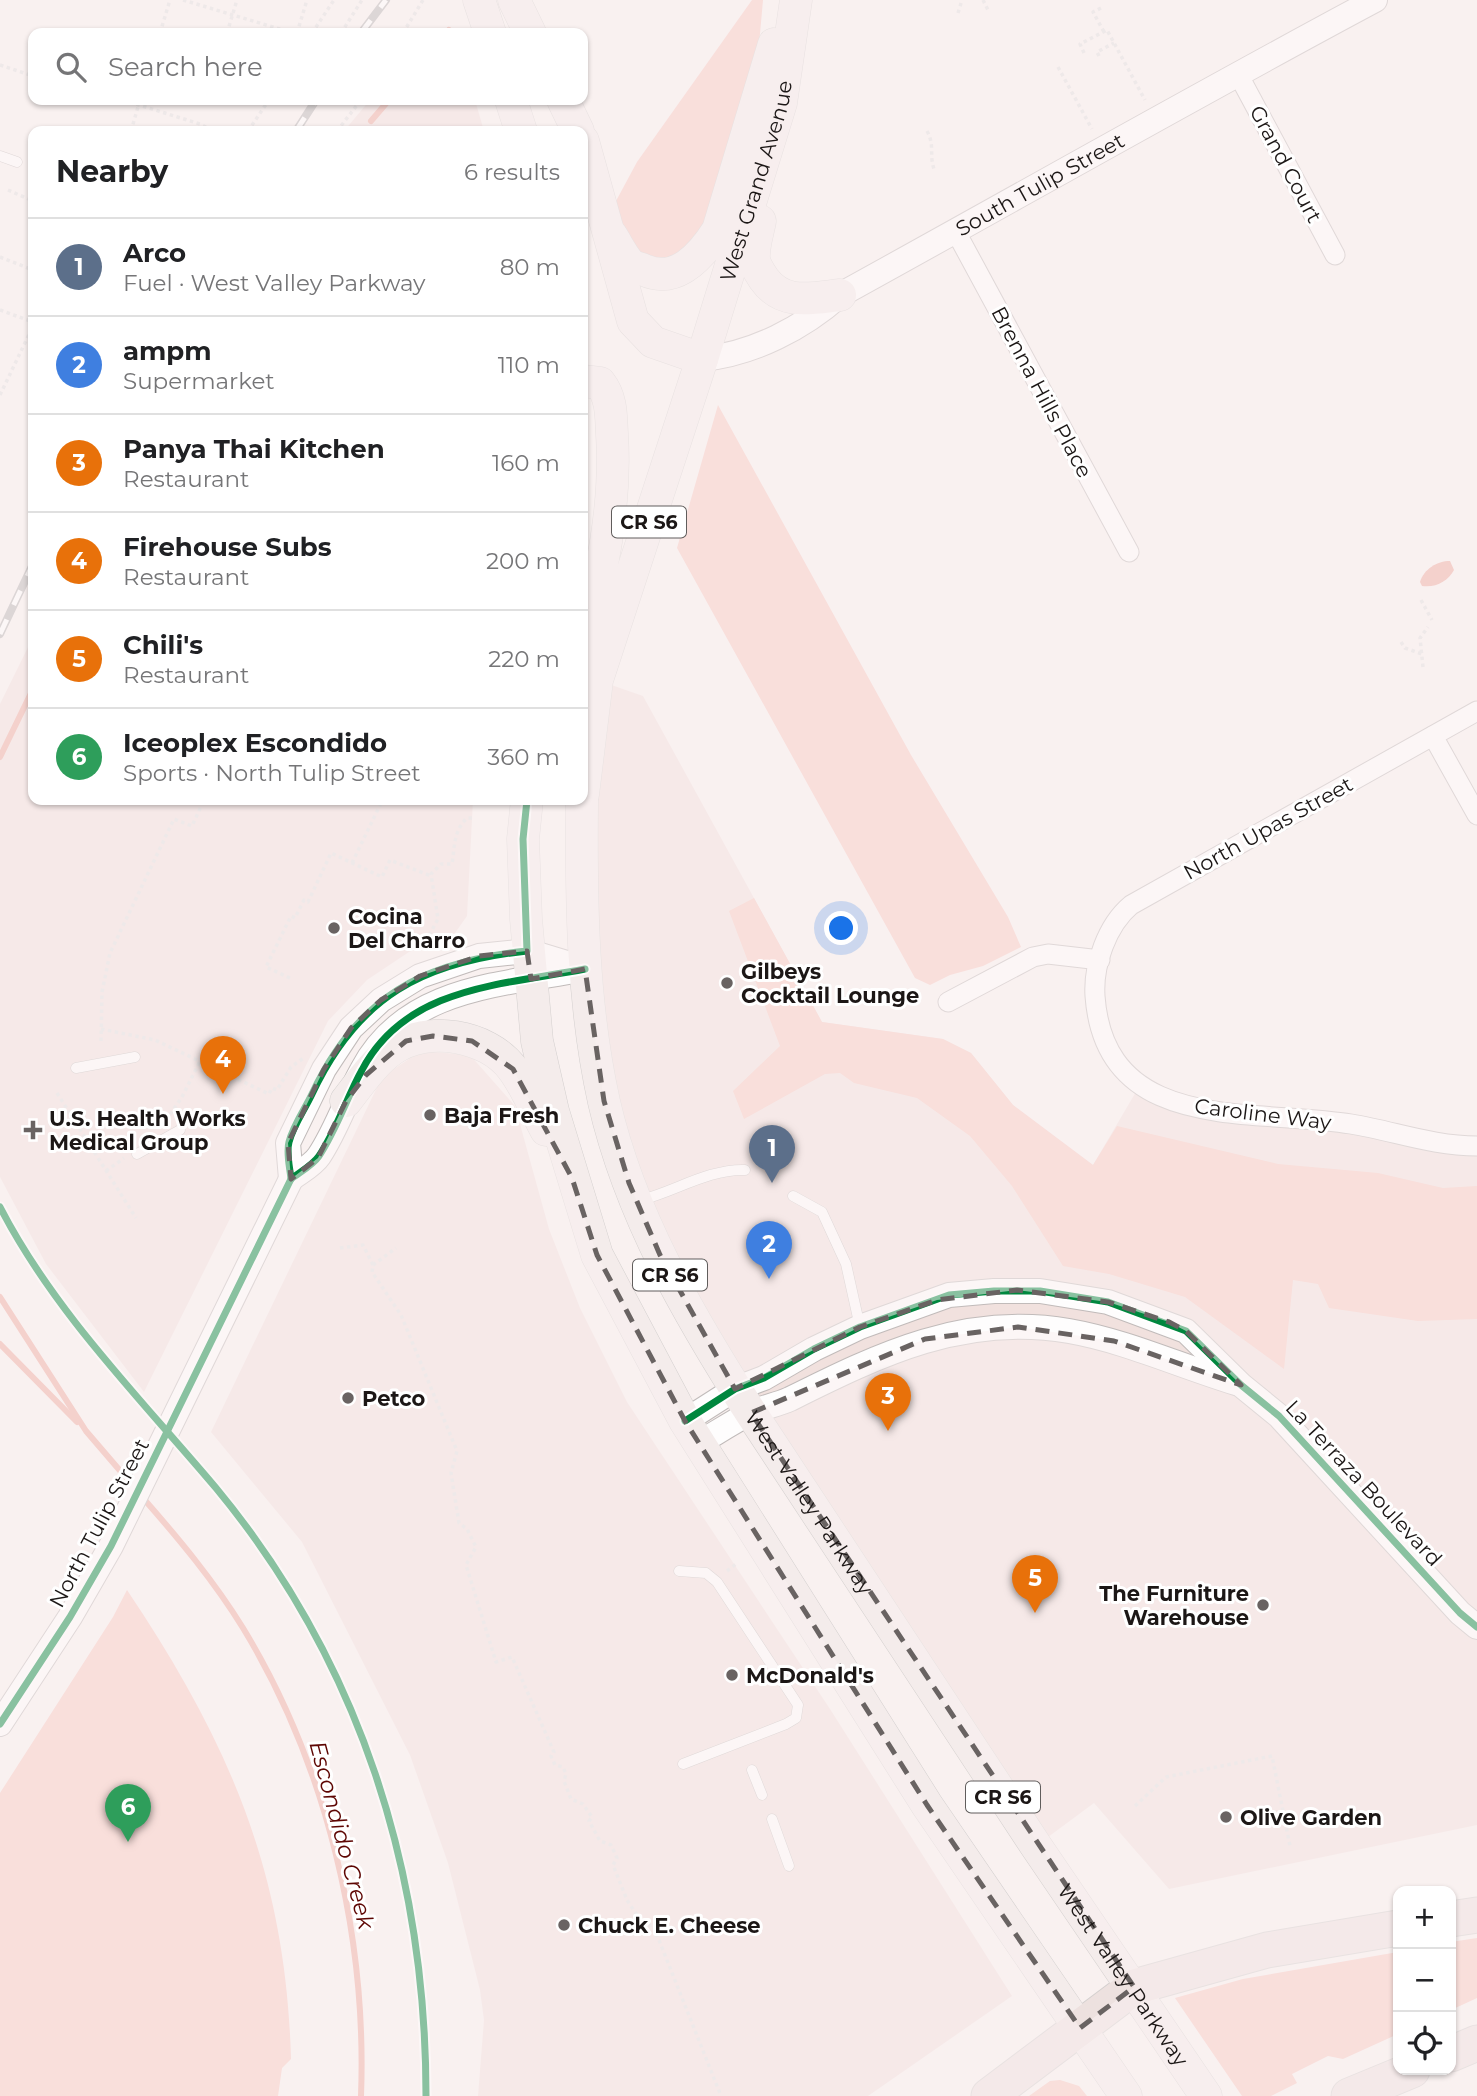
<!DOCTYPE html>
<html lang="en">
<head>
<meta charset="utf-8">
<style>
  body { margin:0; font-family:Montserrat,sans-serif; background:#f2f2f2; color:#202124 }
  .controls { position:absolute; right:21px; bottom:21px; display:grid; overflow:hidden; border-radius:14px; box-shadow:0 2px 5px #0004 }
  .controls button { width:63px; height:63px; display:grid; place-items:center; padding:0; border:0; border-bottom:2px solid #e0e0e0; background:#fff; color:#202124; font:35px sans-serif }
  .you { position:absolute; left:842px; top:929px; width:24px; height:24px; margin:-18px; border:5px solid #fff; border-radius:50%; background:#1a73e8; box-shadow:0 0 0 10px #1a73e833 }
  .badge { display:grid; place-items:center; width:46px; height:46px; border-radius:50%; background:#696362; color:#fff; font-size:23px; font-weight:700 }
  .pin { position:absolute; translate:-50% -58px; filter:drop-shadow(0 2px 4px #0008) }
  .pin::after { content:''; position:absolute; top:37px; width:24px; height:21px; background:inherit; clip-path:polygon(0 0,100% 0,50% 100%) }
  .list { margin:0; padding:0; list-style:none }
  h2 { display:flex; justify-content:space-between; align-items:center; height:91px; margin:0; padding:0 28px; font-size:30px }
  h2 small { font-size:23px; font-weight:400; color:#757577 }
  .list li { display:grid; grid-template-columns:46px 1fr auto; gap:21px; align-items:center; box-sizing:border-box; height:98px; padding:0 28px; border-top:2px solid #e0e0e0 }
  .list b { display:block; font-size:26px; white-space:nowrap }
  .list p { margin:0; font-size:23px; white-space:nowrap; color:#757577 }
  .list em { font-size:23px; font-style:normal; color:#757577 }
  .icon { flex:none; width:38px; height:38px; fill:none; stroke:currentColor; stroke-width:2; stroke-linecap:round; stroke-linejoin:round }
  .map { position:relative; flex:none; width:1477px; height:2096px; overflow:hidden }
  .search { position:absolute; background:#fff; box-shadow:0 2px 5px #0004; left:28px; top:28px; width:560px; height:77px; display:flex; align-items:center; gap:18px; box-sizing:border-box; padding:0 24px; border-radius:14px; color:#757577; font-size:26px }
  .panel { position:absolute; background:#fff; box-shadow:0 2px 5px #0004; left:28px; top:126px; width:560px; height:679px; border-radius:14px }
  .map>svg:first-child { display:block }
  .built { fill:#f1e1de }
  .green { fill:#f8c9c1 }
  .water { fill:#eeaa9f }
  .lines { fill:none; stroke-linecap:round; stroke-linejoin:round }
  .stream { stroke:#eeaa9f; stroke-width:6 }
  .service-casing { stroke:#c1bbba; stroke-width:11 }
  .minor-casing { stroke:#c1bbba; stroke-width:21 }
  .tertiary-casing { stroke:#c1bbba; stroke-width:26 }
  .primary-casing { stroke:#d4d0cf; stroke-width:33 }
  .motorway-casing { stroke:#d4d0cf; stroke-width:37 }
  .path { stroke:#e1dfdf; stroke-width:3.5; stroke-dasharray:3.5 3.5; stroke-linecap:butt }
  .service { stroke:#fefdfd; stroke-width:10 }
  .minor { stroke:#fefdfd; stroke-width:19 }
  .tertiary { stroke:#fefdfd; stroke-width:24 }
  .primary { stroke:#f4eceb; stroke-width:32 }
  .motorway { stroke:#ede1df; stroke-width:35 }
  .rail-casing { stroke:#b8b6b6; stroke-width:8 }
  .rail { stroke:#fff; stroke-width:5; stroke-dasharray:16; stroke-linecap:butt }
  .cycleway-casing { stroke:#fff; stroke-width:11 }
  .cycleway { stroke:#00873e; stroke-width:7 }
  .marked { fill:none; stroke:#696362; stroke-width:5; stroke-dasharray:14 9; stroke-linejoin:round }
  .poi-dot { fill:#696362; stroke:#fff; stroke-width:2.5 }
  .labels { text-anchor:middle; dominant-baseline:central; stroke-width:6; stroke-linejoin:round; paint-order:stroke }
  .shield { fill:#fff; stroke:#605d5c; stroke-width:2 }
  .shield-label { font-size:19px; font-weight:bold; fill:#1c1716 }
  .street-label { font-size:21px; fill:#1c1716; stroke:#fff }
  .poi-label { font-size:21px; font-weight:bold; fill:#1c1716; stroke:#fff; text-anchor:start }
  .water-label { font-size:23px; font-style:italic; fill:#5e0603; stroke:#fff }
</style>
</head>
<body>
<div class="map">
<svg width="1477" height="2096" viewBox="0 0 1477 2096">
  <rect width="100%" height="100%" fill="#f9f1f0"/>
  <!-- built -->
  <g class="built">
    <path d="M370,100h105l9,31h-140z"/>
    <path d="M33,637v163h440l-6,116 -12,17 -46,19 -42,28 -39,41 -184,371 -98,-128 -46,-87v-473z"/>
    <path d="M597,680l46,16 179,326 121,17 28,14 42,52 80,60 47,-80 32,17 305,44v679l-308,64 -75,-86 -58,43 -271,-411 -150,-295 -32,-340z"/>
    <path d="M421,1051l49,4 45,51 34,123 31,79 47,94 203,307 182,287 -144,100h-390l6,-76 -4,-30 -32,-127 -38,-108 -108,-213 -91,-110 171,-355z"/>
  </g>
  <!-- green -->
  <g class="green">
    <path d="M752,0h11l-6,67 -50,160 -27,33h-33l-24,-23 -7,-36 21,-39z"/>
    <path d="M718,405l193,350 97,162 13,30 -38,19 -33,9 -20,10 -15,-7 -238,-430z"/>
    <path d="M754,898l68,124 121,17 28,14 42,52 80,60 24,-39 161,38 100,9 65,15 34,-2v133l-59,2 -89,-13 -11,-24 -25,-4 -9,89 -99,-72 -76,-23 -46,-8 -51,-80 -42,-50 -53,-38 -63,-15 -14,-10 -15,1 -81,45 -11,-28 47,-45 -51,-135z"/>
    <path d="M127,1590c102,152 159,283 164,469l-9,9 -4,28h-278v-303l113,-176z"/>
    <path d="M1477,1938v60l-26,12v-68z"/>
    <path d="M1398,1952v82l-55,25 -15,-3 -36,18 5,9 -26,13h-29l-67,-98 68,-19z"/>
    <path d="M1060,2080l19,6 8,10h-58l21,-15z"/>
  </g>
  <!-- water -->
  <path class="water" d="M1450,561l4,9c-6,11 -18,18 -32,16l-2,-4c4,-13 17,-21 30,-21z"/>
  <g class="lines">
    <!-- stream -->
    <g class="stream">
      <path d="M447,33l2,-3"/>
      <path d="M371,121l18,-21"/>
      <path d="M0,757l33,-68"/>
      <path d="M0,1297l86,134 48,56"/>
      <path d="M0,1344l77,78"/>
      <path d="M143,1498c36,41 71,83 100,130 84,138 124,308 118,468"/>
    </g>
    <!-- service casing -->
    <g class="service-casing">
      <g id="service">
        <path d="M0,156l17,6"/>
        <path d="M76,1068l59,-11"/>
        <path d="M137,1154l43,-24"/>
        <path d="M793,1196l29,16 24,52 14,63"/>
        <path d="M641,1200c35,-9 67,-31 104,-30"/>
        <path d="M679,1571l27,2 11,9 81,123 -2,13 -10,6 -103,40"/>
        <path d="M752,1770l10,25"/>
        <path d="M772,1819l17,47"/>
      </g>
    </g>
    <!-- minor casing -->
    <g class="minor-casing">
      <g id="minor">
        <path d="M1238,74l97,181"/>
        <path d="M956,232l173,320"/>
        <path d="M1477,711l-346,194c-24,20 -38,60 -36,91 10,139 158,112 256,128 43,7 82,22 126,22"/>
        <path d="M1433,736l44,79"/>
        <path d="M948,1002l85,-45 15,-3 52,6"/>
      </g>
    </g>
    <!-- tertiary casing -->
    <g class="tertiary-casing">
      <g id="tertiary">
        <path id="s1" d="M702,359c51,-5 101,-31 138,-64 178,-98 355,-199 535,-295"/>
        <path d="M291,1179l-3,-36 36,-74 27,-41 30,-28 39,-24 59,-20 48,-5 56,17"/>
        <path d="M685,1421l50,-32 29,-11 50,-29 46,-22 89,-32 45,-4h46l68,11 78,29 55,54 38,31 181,197 17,14"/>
        <path d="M699,1443c17,-10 34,-21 51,-30 13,-6 27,-8 40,-14 90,-45 175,-86 279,-68 57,10 111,35 167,52"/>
        <path d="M0,1724l70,-107 41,-71 180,-367c9,-7 22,-14 28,-23 18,-27 28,-59 43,-86 44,-84 141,-85 223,-101"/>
      </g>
    </g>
    <!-- primary casing -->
    <g class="primary-casing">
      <g id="primary">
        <path d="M479,0l11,33"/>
        <path d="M514,0l16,33"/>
        <path d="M511,100l10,31"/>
        <path d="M563,100l15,31"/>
        <path d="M583,141l50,180 20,21 49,17"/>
        <path d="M760,221c-2,11 -7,26 -6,38 1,7 6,14 10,20 19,27 48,19 76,16"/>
        <path d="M611,235c6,9 11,20 18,28 4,4 10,5 15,7 33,15 58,-15 74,-40l56,-186"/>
        <path d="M583,381l17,2c12,15 11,34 12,51 5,75 -12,144 -29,217"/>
        <path id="s2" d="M583,794l14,-114 105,-321 79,-256 15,-103"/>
        <path d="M527,800l-4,39 3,80 11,122 16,70 44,144 88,166 242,384 199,291"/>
        <path id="s3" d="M582,800c-1,100 0,203 22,302 26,113 85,214 147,311l285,433 170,250"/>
        <path d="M346,1101c14,-18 28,-39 47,-52 34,-24 94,-14 119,19 14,18 23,42 34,62"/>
      </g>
    </g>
    <!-- motorway casing -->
    <g class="motorway-casing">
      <g id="motorway">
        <path d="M1451,1919l26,-4"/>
        <path d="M1451,2054l26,-11"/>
        <path d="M989,2096l145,-109 133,-37 131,-22"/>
        <path d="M1349,2096l63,-26"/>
      </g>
    </g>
    <!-- path -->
    <g class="path">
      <path d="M183,0l110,33"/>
      <path d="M983,0l6,12"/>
      <path d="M1101,8l-8,4 11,20"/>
      <path d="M958,13l4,-13"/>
      <path d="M160,33l10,-33"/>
      <path d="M227,33l10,-33"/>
      <path d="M297,33l10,-33"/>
      <path d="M312,33l22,-33"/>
      <path d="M341,33l21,-33"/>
      <path d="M403,33l20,-33"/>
      <path d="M1084,53l-4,-9 27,-14 38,70"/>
      <path d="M1099,56l-2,-4 17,-9"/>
      <path d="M0,65l33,11"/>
      <path d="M1058,67l34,62"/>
      <path d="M123,100l77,24 13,7"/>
      <path d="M131,131l9,-31"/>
      <path d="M248,131l21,-31"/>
      <path d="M337,131l24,-31"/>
      <path d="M927,131c8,14 2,24 7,38"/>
      <path d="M8,190l25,11"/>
      <path d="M0,257l33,13"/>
      <path d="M0,310l33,12"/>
      <path d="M0,395l33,-69"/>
      <path d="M1421,600l11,20"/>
      <path d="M1401,642l4,6 17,6"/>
      <path d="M1423,667l-3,-29 8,-11"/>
      <path d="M352,863l30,-62 -3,-1"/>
      <path d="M428,948l-2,-7 12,-22 -7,-45 10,-10h11c3,-18 1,-32 15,-46h8"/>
      <path d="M290,978l-24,-11 25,-51 4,2 9,-18 4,2 23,-49 51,24 8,-17 41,16"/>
      <path d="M101,1029l54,11 114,54 3,-6 5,2 14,-23 14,-10"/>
      <path d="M101,1041l1,-49 8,-39 64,-134 18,7 12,-26"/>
      <path d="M57,1093l79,125"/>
      <path d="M166,1120l16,-23 18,-36"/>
      <path d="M106,1171l18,-13"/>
      <path d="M340,1248l23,-3 10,20 -1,7 29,43 56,136 -6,22 8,50 8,6 9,18 -10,18 30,97 16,-5 42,95 -3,4 4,9 8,2 3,7 -2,7 7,18 12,5 9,13 -3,4 11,20 11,4 6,13 -4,7 14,35 17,26 9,-1 68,171"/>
      <path d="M373,1265l23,-17"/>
      <path d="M727,1571l9,-7"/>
      <path d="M1135,1806l31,-29 106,-21 18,90"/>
    </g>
    <!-- service -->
    <use href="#service" class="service"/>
    <!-- minor -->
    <use href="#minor" class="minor"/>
    <!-- tertiary -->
    <use href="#tertiary" class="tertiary"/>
    <!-- primary -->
    <use href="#primary" class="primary"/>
    <!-- motorway -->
    <use href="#motorway" class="motorway"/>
    <!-- rail casing -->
    <g class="rail-casing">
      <g id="rail">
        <path d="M361,33l25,-33"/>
        <path d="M296,131l20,-31"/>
        <path d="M0,634l33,-70"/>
      </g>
    </g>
    <!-- rail -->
    <use href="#rail" class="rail"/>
    <!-- cycleway casing -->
    <g class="cycleway-casing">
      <g id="cycleway">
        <path d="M291,1179c-1,-11 -5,-26 -2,-37 4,-16 16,-33 23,-48 46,-98 111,-132 215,-143l-4,-112 4,-39"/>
        <path d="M0,1207c54,105 141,192 216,281 144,174 210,384 210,608"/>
        <path d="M685,1421l50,-32 29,-11 50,-29 46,-22 89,-32 45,-4h46l68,11 78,29 55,54 38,31 181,197 17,14"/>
        <path d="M0,1724l70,-107 41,-71 180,-367c9,-7 22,-14 28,-23 18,-27 28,-59 43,-86 44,-84 141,-85 223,-101"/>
      </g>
    </g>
    <!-- cycleway -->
    <use href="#cycleway" class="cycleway"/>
  </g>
  <!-- marked area -->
  <path d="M0 0H1477V2096H0ZM527,951l4,28 54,-10 19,132 25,82 31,72 75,134 125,-62 77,-27 80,-10 91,12 61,20 17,9 55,54 -127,-44 -96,-14 -93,12 -174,74 383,574 -54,41 -153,-223 -242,-384 -88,-166 -25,-77 -59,-109 -41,-28 -39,-5 -27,5 -40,34 -20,26 -28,57 -27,21 -3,-36 36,-74 27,-41 30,-28 39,-24 59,-20z" fill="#f9f1f0" fill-opacity=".55" fill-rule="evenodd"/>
  <path class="marked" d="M527,951l4,28 54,-10 19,132 25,82 31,72 75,134 125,-62 77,-27 80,-10 91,12 61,20 17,9 55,54 -127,-44 -96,-14 -93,12 -174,74 383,574 -54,41 -153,-223 -242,-384 -88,-166 -25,-77 -59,-109 -41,-28 -39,-5 -27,5 -40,34 -20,26 -28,57 -27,21 -3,-36 36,-74 27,-41 30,-28 39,-24 59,-20z"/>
  <!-- markers -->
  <g class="poi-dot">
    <circle cx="334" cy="928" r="7"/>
    <circle cx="727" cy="983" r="7"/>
    <circle cx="430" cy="1115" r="7"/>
    <path d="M29.5 1119.5h7v7h7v7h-7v7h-7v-7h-7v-7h7z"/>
    <circle cx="348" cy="1398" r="7"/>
    <circle cx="1263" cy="1605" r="7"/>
    <circle cx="732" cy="1675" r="7"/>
    <circle cx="1226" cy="1817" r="7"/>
    <circle cx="564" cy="1925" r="7"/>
  </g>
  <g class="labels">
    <!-- shield labels -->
    <g class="shield">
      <rect x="612" y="506.5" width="74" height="31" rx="5"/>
      <rect x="633" y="1259.5" width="74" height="31" rx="5"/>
      <rect x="966" y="1781.5" width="74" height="31" rx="5"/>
    </g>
    <g class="shield-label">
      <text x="649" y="522">CR S6</text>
      <text x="670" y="1275">CR S6</text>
      <text x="1003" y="1797">CR S6</text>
    </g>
    <!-- street labels -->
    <g class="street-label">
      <text transform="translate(1286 164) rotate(62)">Grand Court</text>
      <text stroke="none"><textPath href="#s2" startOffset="639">West Grand Avenue</textPath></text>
      <text stroke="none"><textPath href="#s1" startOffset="383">South Tulip Street</textPath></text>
      <text transform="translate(1042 392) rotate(62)">Brenna Hills Place</text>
      <text transform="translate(1268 828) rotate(-29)">North Upas Street</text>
      <text transform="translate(1263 1114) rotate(7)">Caroline Way</text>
      <text transform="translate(1364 1483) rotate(47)">La Terraza Boulevard</text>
      <text stroke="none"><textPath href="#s3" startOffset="756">West Valley Parkway</textPath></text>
      <text transform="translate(99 1523) rotate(-62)">North Tulip Street</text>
      <text stroke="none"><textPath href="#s3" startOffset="1323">West Valley Parkway</textPath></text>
    </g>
    <!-- poi labels -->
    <g class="poi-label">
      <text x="348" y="916">Cocina<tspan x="348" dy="24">Del Charro</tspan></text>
      <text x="741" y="971">Gilbeys<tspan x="741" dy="24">Cocktail Lounge</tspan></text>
      <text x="444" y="1115">Baja Fresh</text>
      <text x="49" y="1118">U.S. Health Works<tspan x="49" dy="24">Medical Group</tspan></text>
      <text x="362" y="1398">Petco</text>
      <text x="1249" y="1593" text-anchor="end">The Furniture<tspan x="1249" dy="24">Warehouse</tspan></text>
      <text x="746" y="1675">McDonald's</text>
      <text x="1240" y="1817">Olive Garden</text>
      <text x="578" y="1925">Chuck E. Cheese</text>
    </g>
    <!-- water labels -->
    <g class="water-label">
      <text transform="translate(342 1835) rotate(75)">Escondido Creek</text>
    </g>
  </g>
</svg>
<div class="controls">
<button>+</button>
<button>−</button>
<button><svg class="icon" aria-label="locate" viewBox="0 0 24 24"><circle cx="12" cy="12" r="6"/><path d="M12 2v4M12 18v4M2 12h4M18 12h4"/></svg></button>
</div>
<div class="you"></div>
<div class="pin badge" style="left:772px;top:1183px;background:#5c6f8a">1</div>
<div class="pin badge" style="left:769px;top:1279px;background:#3f7fe0">2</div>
<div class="pin badge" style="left:888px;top:1431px;background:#e8710a">3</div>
<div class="pin badge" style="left:223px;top:1094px;background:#e8710a">4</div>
<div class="pin badge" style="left:1035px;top:1613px;background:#e8710a">5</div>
<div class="pin badge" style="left:128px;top:1842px;background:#2e9e5b">6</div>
<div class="search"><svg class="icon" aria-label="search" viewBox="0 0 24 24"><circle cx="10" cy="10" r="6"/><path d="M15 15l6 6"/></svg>Search here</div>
<section class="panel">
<h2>Nearby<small>6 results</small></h2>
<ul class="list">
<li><span class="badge" style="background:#5c6f8a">1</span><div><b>Arco</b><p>Fuel · West Valley Parkway</p></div><em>80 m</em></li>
<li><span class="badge" style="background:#3f7fe0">2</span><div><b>ampm</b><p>Supermarket</p></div><em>110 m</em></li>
<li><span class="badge" style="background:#e8710a">3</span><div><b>Panya Thai Kitchen</b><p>Restaurant</p></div><em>160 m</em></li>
<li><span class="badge" style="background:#e8710a">4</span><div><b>Firehouse Subs</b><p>Restaurant</p></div><em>200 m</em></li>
<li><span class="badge" style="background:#e8710a">5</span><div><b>Chili's</b><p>Restaurant</p></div><em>220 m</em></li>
<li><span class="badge" style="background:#2e9e5b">6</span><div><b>Iceoplex Escondido</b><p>Sports · North Tulip Street</p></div><em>360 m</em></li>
</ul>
</section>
</div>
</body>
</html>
